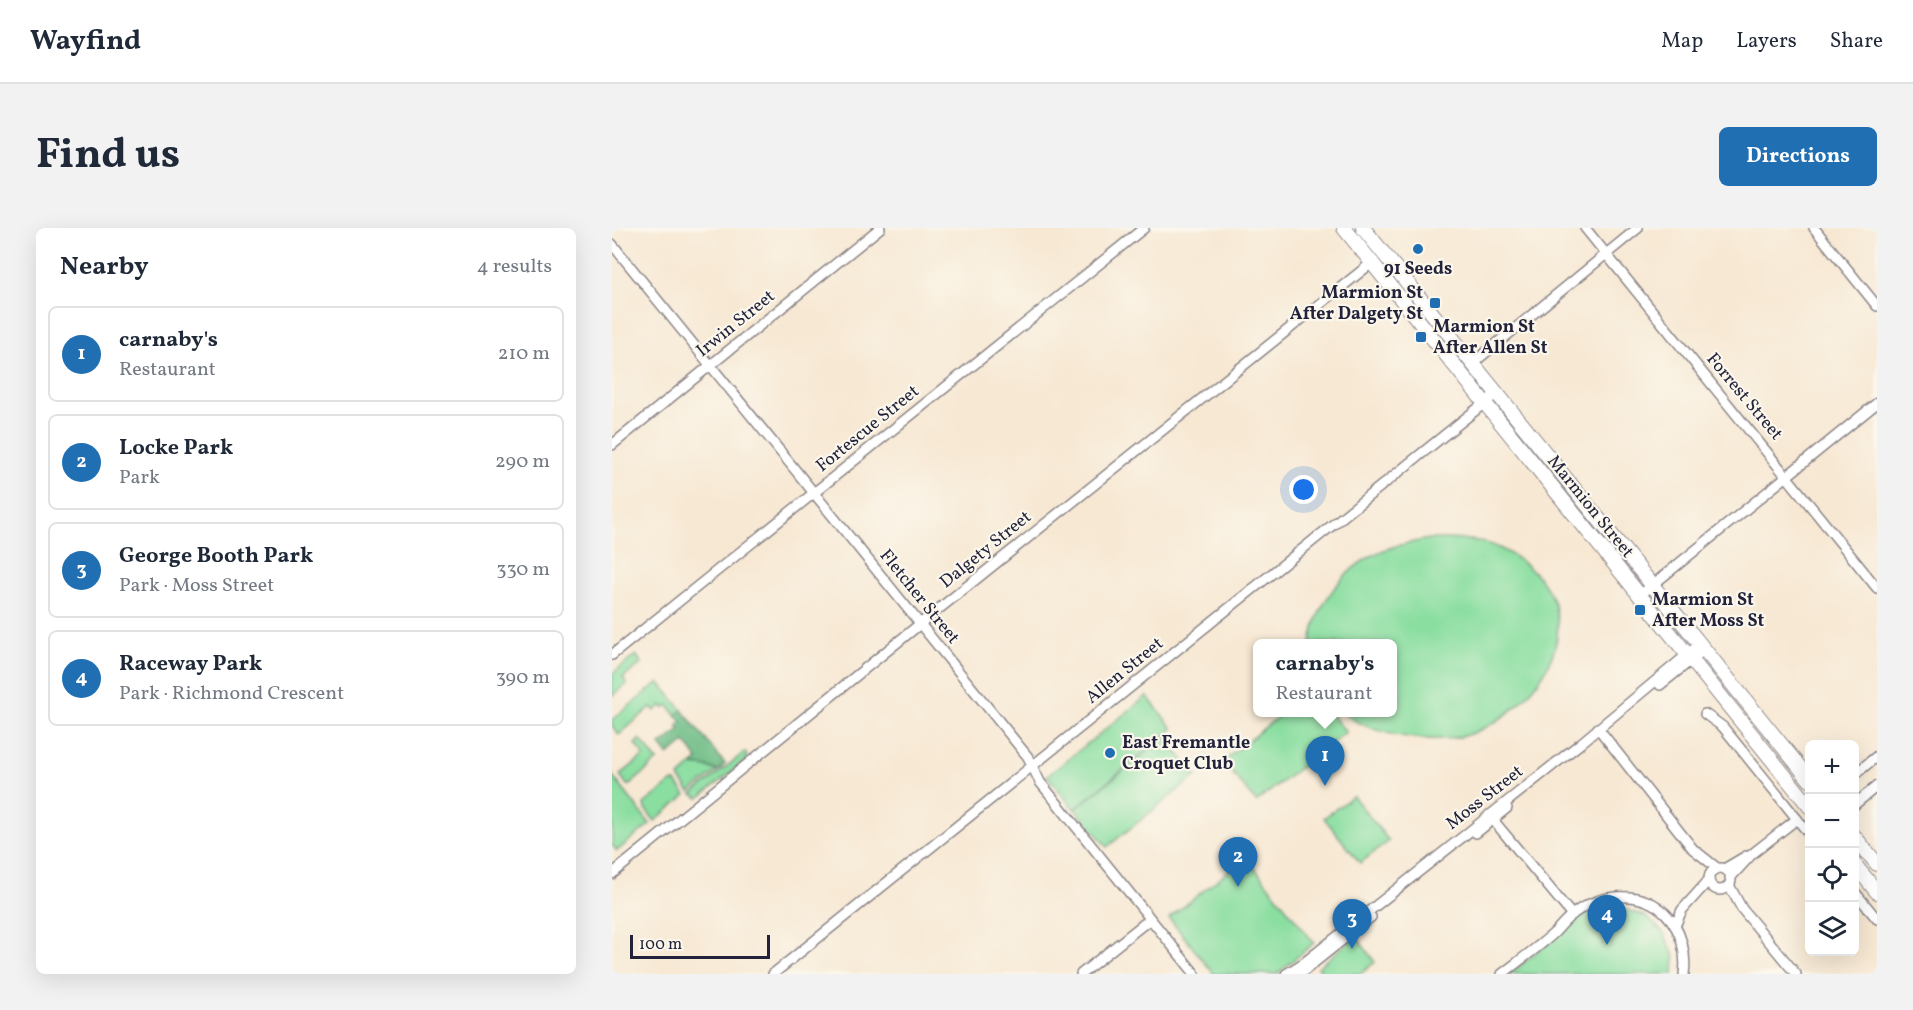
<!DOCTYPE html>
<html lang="en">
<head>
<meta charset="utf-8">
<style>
  body { margin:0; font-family:Vollkorn,serif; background:#f2f2f3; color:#1f2937 }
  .controls { position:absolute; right:18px; bottom:18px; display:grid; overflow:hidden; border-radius:9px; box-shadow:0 6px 24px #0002 }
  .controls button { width:54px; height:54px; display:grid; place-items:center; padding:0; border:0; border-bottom:2px solid #e0e1e3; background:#fff; color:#1f2937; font:30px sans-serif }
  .scale { position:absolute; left:18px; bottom:15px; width:140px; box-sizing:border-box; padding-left:6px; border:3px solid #22223b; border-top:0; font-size:16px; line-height:21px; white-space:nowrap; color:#22223b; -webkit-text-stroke:4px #fbf7ec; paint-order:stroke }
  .you { position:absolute; left:692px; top:262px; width:21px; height:21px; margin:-15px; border:4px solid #fff; border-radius:50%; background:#1a73e8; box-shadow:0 0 0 9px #1a73e833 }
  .badge { display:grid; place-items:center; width:39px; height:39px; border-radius:50%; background:#1f6fb2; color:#fff; font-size:20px; font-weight:700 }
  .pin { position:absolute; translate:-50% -50px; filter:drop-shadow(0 2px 3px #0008) }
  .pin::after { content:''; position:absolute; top:32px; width:21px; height:18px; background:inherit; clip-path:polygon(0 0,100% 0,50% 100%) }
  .popup { position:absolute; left:641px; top:411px; width:144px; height:78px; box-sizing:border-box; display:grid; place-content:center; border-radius:9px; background:#fff; filter:drop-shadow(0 2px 4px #0005); font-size:20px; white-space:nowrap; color:#747a83 }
  .popup b { font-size:22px; color:#1f2937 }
  .popup::after { content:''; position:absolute; left:50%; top:100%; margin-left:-12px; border:12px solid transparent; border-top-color:#fff }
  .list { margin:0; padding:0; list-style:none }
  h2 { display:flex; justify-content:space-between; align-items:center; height:78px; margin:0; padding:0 24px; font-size:26px }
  h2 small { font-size:20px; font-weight:400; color:#747a83 }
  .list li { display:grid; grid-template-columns:39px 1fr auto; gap:18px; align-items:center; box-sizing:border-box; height:96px; margin:0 12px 12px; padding:0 12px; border:2px solid #e0e1e3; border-radius:9px }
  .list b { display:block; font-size:22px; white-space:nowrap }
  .list p { margin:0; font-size:20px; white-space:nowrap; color:#747a83 }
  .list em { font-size:20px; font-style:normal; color:#747a83 }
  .icon { flex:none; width:33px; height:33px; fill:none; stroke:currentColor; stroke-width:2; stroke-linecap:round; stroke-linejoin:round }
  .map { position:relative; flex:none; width:1265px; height:746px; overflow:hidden; border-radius:9px }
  header { display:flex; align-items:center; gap:36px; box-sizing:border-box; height:84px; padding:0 30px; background:#fff; border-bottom:2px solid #e0e1e3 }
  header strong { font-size:28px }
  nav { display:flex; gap:33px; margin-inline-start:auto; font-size:21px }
  .intro { display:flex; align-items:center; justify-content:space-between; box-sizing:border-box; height:144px; padding:0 36px }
  h1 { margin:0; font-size:42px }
  .button { padding:15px 27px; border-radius:9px; background:#1f6fb2; color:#fff; font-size:21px; font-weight:700 }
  main { display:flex; gap:36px; padding:0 36px }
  aside { flex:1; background:#fff; border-radius:9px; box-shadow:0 6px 24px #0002 }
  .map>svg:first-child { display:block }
  .green { fill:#8adea0; stroke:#56806e; stroke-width:1.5 }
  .forest { fill:#6fbd86; stroke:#487060; stroke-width:1.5 }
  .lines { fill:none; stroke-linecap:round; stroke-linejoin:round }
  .street-casing { stroke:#8c8587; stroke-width:12 }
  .primary-casing { stroke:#8c8587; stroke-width:16 }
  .street { stroke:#fff; stroke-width:9 }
  .primary { stroke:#fff; stroke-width:14 }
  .poi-dot { fill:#1f6fb2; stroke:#fbf7ec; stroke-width:2 }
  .labels { text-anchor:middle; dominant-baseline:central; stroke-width:4.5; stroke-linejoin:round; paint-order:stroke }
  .poi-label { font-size:18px; font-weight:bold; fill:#22223b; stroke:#fbf7ec; text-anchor:start }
  .street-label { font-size:18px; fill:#22223b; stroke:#fbf7ec }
</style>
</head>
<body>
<header>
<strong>Wayfind</strong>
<nav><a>Map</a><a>Layers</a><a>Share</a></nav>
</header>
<div class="intro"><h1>Find us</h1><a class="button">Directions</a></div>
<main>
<aside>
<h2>Nearby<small>4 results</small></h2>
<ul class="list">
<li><span class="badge">1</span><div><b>carnaby's</b><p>Restaurant</p></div><em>210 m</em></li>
<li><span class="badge">2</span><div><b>Locke Park</b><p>Park</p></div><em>290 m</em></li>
<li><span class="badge">3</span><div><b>George Booth Park</b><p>Park · Moss Street</p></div><em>330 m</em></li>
<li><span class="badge">4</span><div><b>Raceway Park</b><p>Park · Richmond Crescent</p></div><em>390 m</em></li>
</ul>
</aside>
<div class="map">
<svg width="1265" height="746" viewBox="0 0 1265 746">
  <rect width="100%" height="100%" fill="#fbf7ec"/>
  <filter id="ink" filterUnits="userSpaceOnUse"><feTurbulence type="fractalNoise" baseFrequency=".0167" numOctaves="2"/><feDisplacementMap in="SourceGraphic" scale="12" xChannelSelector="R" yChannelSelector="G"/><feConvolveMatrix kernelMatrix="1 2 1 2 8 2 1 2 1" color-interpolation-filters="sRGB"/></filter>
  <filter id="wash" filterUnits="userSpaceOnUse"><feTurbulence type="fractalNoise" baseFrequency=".008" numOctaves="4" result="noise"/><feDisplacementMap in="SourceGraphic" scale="24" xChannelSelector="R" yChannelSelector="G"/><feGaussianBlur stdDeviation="1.35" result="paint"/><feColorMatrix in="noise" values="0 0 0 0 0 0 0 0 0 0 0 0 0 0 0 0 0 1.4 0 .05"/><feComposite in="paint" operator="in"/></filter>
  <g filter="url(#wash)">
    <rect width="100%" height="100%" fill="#f7e8d3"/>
    <!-- green -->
    <g class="green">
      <path d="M817,311c17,0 34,-1 50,2 21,5 40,17 55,31 57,58 1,137 -61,161 -17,7 -39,7 -58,5 -26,-3 -51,-9 -72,-25l49,-1v-68l-81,-1c5,-40 35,-78 73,-93 15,-6 30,-8 45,-11z"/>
      <path d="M24,427l6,8 -19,15 4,6 -15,12v-22z"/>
      <path d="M47,454l23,28 -6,5 -8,-10 -4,3 -2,-3 -7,6 -4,-4 -32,28 -7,-9v-6z"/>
      <path d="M535,468l26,33 -99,80 -27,-33z"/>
      <path d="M672,484l46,1 16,19 -90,70 -33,-41z"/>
      <path d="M553,509l31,39 -89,71 -32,-38z"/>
      <path d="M28,511l17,22 -27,24h-3l-7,-10 24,-19 -9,-12z"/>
      <path d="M133,524l2,4 -2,5 -46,37 -7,-4z"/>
      <path d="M80,537l16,2 9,4 -27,21 -11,-15z"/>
      <path d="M0,547l38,49 -33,27 -5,-6z"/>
      <path d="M60,554h4l10,13 -31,26 -10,-12 -1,-5z"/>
      <path d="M741,568l36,45 -29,22 -36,-45z"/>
      <path d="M634,629l68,86 -37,31h-63l-45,-56z"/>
      <path d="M987,680h24l24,9 16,15 12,25 -1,17h-164l69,-57z"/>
      <path d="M744,708l19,26 -15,12h-36l-6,-7z"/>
    </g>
    <!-- forest -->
    <path class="forest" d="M70,482l43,54 -8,7 -9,-4 -16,-2 6,-5 -13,-18 -17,13 -8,-10 20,-15 -3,-4 5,-4 -6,-7z"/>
  </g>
  <g filter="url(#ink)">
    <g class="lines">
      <!-- street casing -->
      <g class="street-casing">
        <g id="street">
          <path d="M973,0l292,360"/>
          <path d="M1202,0l63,78"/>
          <path d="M0,16l416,513 12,25 155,192"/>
          <path d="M861,135l165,-135"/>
          <path d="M0,217l268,-217"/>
          <path d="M1027,368l238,-193"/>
          <path d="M0,427l532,-427"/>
          <path d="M1048,457l45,-36"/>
          <path d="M1093,486l18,13 87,108"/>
          <path d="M986,500l95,121 24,19"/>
          <path d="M1242,547l23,-19"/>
          <path d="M1242,577l23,-19"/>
          <path d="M877,587l83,100"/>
          <path d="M864,605l31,-25"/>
          <circle cx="1108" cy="651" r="11"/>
          <path d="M1112,641l22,-13"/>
          <path d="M0,646l308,-250 454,-363"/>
          <path d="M1118,650l22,-24 45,-35"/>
          <path d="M1117,657l13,24 54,65"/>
          <path d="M1242,663l23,28"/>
          <path d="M1063,698l7,-16 27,-30"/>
          <path d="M161,746l724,-581"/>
          <path d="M469,746l69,-55"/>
          <path d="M674,746l19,-12 276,-219 120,-100"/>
          <path d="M688,746l71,-57"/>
          <path d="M890,746c17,-13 35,-26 51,-40 7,-7 12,-14 20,-20 26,-20 68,-26 93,0 15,15 21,40 18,60"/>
        </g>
      </g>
      <!-- primary casing -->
      <g class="primary-casing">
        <g id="primary">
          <path d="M732,0l466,579"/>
          <path d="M751,0l447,552"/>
          <path d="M1242,608l23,28"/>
          <path d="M1242,636l23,28"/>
        </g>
      </g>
      <!-- street -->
      <use href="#street" class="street"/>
      <!-- primary -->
      <use href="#primary" class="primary"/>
    </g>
  </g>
  <!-- markers -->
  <g class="poi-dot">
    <circle cx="806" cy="21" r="6"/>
    <rect x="817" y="69" width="12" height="12" rx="3"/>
    <rect x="803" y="103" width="12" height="12" rx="3"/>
    <rect x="1022" y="376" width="12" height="12" rx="3"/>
    <circle cx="498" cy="525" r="6"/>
  </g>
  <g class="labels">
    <!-- poi labels -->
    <g class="poi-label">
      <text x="806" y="41" text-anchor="middle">91 Seeds</text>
      <text x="811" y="65" text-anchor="end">Marmion St<tspan x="811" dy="21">After Dalgety St</tspan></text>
      <text x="821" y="99">Marmion St<tspan x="821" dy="21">After Allen St</tspan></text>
      <text x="1040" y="372">Marmion St<tspan x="1040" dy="21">After Moss St</tspan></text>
      <text x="510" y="515">East Fremantle<tspan x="510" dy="21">Croquet Club</tspan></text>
    </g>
    <!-- street labels -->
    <g class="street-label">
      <text transform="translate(124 96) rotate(-39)">Irwin Street</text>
      <text transform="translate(1132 169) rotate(50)">Forrest Street</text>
      <text transform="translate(256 201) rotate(-39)">Fortescue Street</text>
      <text transform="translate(978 279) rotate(51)">Marmion Street</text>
      <text transform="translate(374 322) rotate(-39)">Dalgety Street</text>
      <text transform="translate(307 369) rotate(51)">Fletcher Street</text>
      <text transform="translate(513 443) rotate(-39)">Allen Street</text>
      <text transform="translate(873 570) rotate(-38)">Moss Street</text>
    </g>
  </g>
</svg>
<div class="controls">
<button>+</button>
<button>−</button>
<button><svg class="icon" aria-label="locate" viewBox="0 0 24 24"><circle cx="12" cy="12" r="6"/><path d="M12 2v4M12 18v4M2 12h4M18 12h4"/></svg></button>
<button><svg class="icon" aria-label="layers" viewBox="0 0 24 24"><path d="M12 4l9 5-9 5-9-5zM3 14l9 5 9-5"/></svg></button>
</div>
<div class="scale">100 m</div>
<div class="you"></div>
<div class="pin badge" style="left:713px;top:558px">1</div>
<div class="popup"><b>carnaby's</b>Restaurant</div>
<div class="pin badge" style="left:626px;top:659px">2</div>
<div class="pin badge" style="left:740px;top:721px">3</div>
<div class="pin badge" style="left:995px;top:717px">4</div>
</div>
</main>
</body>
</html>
